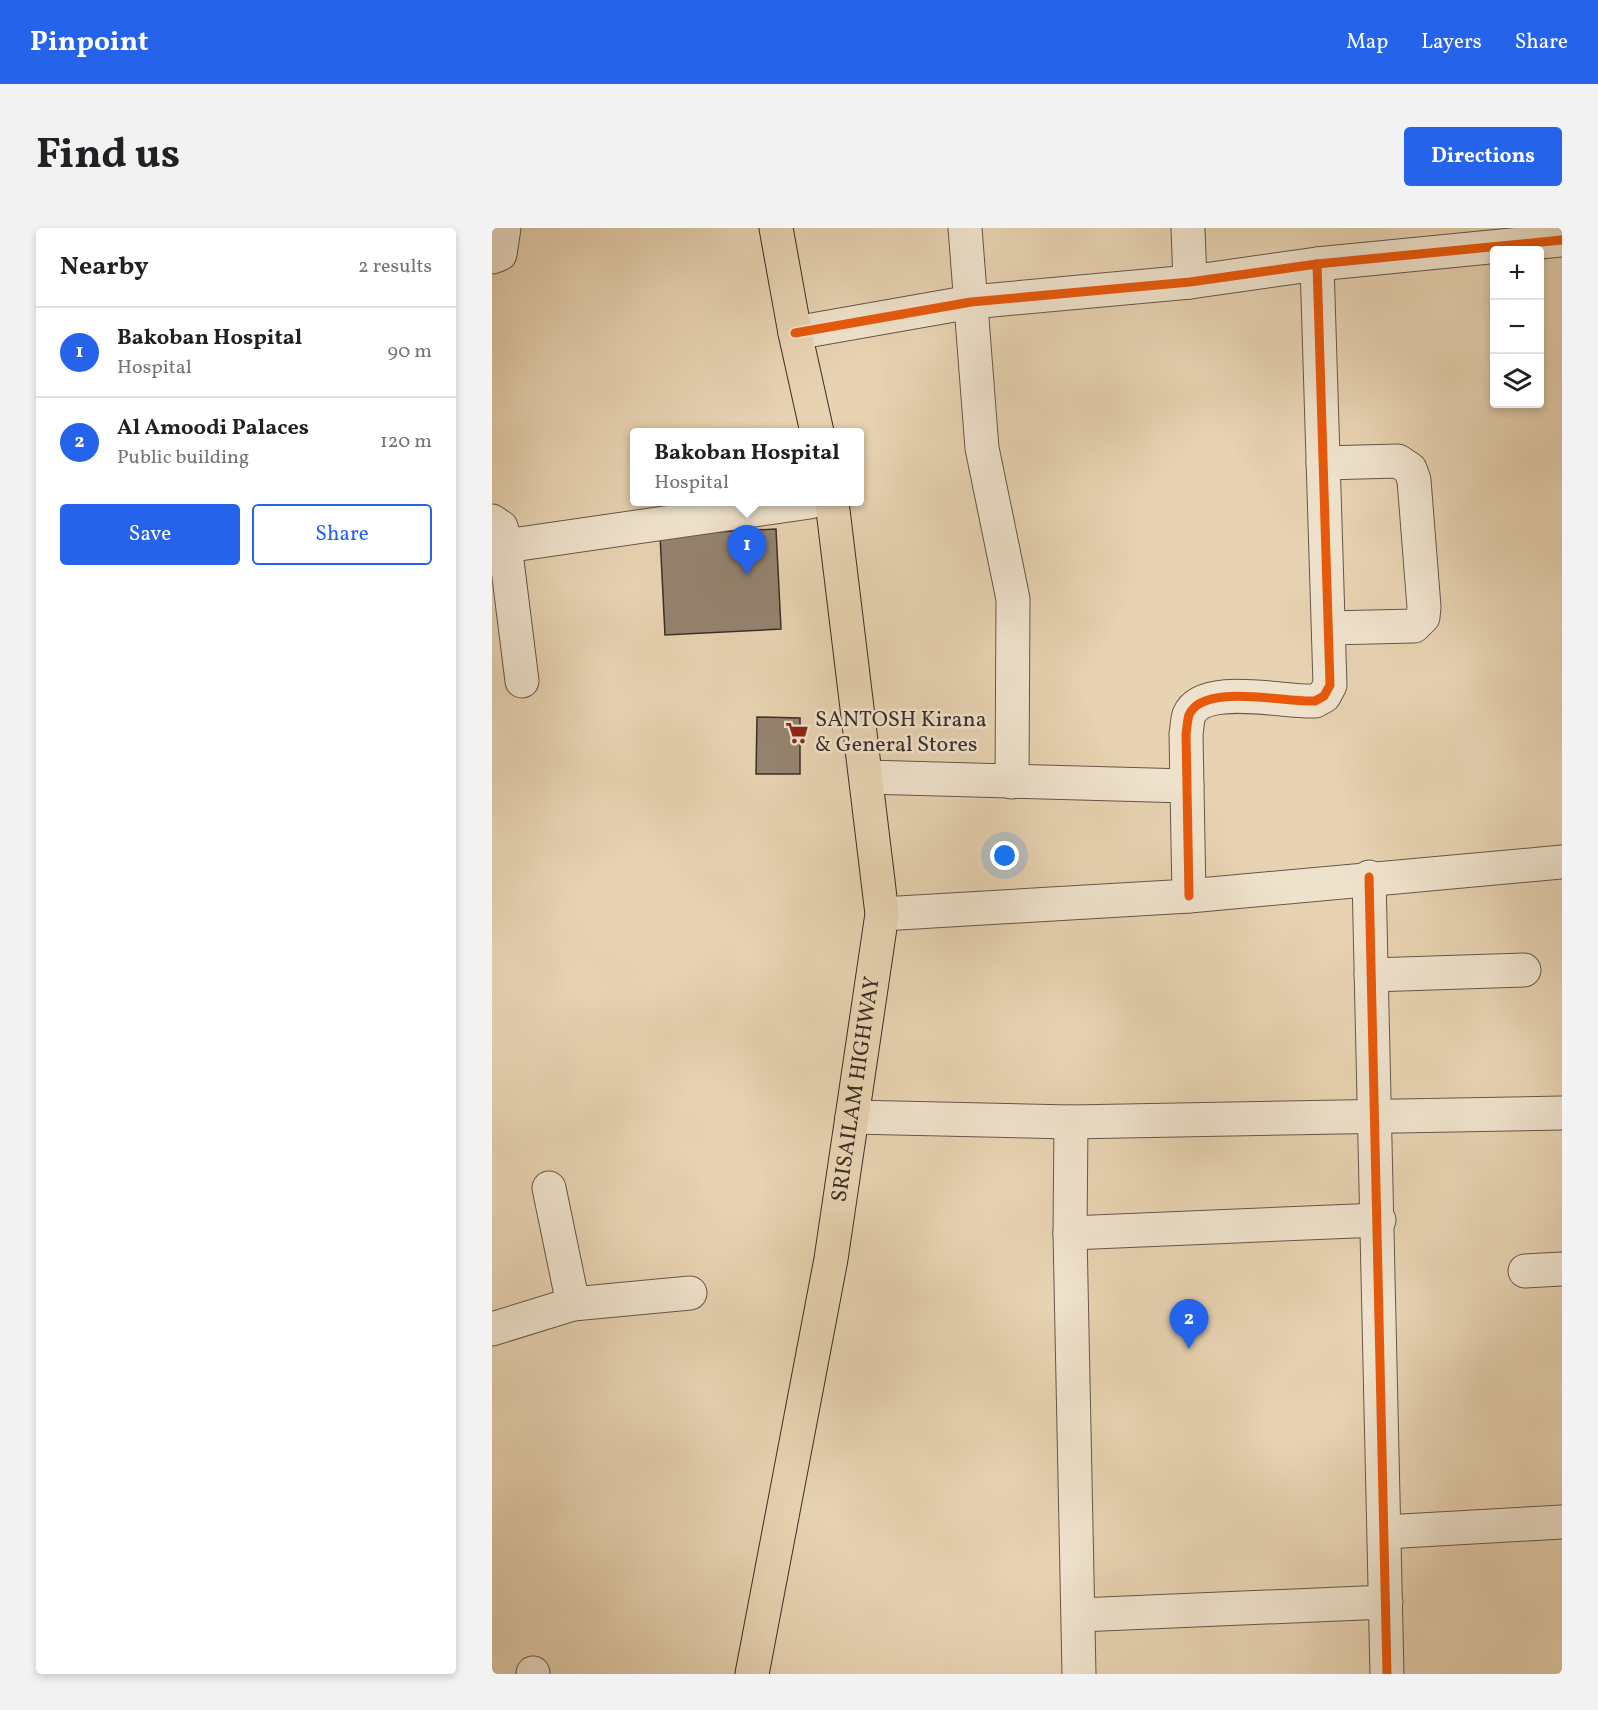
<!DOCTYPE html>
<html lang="en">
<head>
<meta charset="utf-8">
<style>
  body { margin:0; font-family:Vollkorn,serif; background:#f2f2f2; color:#202124 }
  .controls { position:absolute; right:18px; top:18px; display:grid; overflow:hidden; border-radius:6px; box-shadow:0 3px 9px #0003 }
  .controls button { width:54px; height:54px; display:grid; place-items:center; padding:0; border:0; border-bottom:2px solid #e0e0e0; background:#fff; color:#202124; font:30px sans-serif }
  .you { position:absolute; left:513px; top:628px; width:21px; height:21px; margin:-15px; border:4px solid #fff; border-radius:50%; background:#1a73e8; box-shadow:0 0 0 9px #1a73e833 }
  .badge { display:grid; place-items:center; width:39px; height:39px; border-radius:50%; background:#2563eb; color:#fff; font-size:20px; font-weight:700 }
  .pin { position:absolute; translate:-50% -50px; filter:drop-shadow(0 2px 3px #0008) }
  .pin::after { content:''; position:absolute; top:32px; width:21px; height:18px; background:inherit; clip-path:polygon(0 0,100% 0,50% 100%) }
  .popup { position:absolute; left:138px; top:200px; width:234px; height:78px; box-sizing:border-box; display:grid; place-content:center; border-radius:6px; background:#fff; filter:drop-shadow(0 2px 4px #0005); font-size:20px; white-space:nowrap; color:#757577 }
  .popup b { font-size:22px; color:#202124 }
  .popup::after { content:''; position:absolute; left:50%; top:100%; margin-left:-12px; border:12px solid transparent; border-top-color:#fff }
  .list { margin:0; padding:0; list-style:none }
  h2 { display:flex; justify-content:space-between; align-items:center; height:78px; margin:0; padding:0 24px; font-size:26px }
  h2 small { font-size:20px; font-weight:400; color:#757577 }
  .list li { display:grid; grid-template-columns:39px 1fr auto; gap:18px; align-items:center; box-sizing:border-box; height:90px; padding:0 24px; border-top:2px solid #e0e0e0 }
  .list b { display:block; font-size:22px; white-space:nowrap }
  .list p { margin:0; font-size:20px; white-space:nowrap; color:#757577 }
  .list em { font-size:20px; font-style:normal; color:#757577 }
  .actions { display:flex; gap:12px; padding:18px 24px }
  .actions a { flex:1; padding:14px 0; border:2px solid #2563eb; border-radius:6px; text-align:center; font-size:21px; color:#2563eb }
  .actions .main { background:#2563eb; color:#fff }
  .icon { flex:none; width:33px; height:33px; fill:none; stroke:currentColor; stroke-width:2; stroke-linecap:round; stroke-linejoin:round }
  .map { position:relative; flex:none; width:1070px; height:1446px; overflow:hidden; border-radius:6px }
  header { display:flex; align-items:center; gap:36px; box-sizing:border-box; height:84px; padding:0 30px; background:#2563eb; color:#fff }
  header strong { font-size:28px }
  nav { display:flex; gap:33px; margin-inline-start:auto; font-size:21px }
  .intro { display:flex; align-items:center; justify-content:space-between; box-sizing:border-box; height:144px; padding:0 36px }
  h1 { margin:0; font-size:42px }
  .button { padding:15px 27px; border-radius:6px; background:#2563eb; color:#fff; font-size:21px; font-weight:700 }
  main { display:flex; gap:36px; padding:0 36px }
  aside { flex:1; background:#fff; border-radius:6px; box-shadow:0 3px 9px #0003 }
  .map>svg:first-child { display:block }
  .building { fill:#94836f; stroke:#3a2e28; stroke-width:1.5 }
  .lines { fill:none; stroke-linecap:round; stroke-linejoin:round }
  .minor-casing { stroke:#65574a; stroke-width:35 }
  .highway-casing { stroke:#3a2e28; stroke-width:35 }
  .minor { stroke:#efe2cc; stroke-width:33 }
  .highway { stroke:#e7d2b1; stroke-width:33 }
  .cycleway-casing { stroke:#efe2cc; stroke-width:13 }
  .cycleway { stroke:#e8590c; stroke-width:9 }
  .labels { text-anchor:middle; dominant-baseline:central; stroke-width:5; stroke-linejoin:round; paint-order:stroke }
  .poi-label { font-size:22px; fill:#3a2e28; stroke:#efe2cc; text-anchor:start }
  .street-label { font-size:22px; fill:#3a2e28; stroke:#efe2cc }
</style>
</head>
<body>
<header>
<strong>Pinpoint</strong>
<nav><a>Map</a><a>Layers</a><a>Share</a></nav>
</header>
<div class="intro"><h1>Find us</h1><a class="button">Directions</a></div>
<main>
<aside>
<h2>Nearby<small>2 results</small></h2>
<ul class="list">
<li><span class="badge">1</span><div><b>Bakoban Hospital</b><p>Hospital</p></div><em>90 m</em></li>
<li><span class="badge">2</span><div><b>Al Amoodi Palaces</b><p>Public building</p></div><em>120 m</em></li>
</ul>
<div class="actions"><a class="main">Save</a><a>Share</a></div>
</aside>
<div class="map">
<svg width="1070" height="1446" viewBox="0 0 1070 1446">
  <rect width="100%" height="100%" fill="#e7d2b1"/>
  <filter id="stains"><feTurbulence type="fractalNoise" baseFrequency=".00333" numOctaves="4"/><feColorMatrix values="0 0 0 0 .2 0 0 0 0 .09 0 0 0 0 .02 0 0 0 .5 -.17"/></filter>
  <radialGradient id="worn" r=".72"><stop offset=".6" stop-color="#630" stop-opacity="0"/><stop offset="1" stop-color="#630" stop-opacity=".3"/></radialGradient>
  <!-- building -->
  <g class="building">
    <path d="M284,301l5,100 -116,6 -5,-100z"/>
    <path d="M265,489l43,1v56h-44z"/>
  </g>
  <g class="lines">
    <!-- minor casing -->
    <g class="minor-casing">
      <g id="minor">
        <path d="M473,0l17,220 31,151 -1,183"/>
        <path d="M696,0l2,54"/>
        <path d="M0,29l8,-3 4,-26"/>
        <path d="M303,105l176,-31 219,-20 127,-18 245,-24"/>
        <path d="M831,235l75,-2 12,8 4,11 10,127 -1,10 -9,9 -85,2"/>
        <path d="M0,293l9,6 3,10 18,144"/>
        <path d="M13,318l305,-44"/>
        <path d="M375,549l320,9"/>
        <path d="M877,649l18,797"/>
        <path d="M697,668l-3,-162c1,-5 1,-13 3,-19 14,-33 97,-12 126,-14l9,-5 6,-11 -13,-421"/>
        <path d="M390,686l307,-18 373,-34"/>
        <path d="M879,747l153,-5"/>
        <path d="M360,889l219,5 491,-9"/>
        <path d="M579,894l-1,111 9,441"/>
        <path d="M57,960l24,116"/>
        <path d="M578,1005l309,-13"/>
        <path d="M1033,1043l37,-2"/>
        <path d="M0,1101l81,-25 117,-11"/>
        <path d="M893,1304l177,-10"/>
        <path d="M587,1387l307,-13"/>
        <path d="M41,1445v1"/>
      </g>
    </g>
    <!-- highway casing -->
    <g class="highway-casing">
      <g id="highway">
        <path d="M284,0l19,105 22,99"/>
        <path id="s1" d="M260,1446l79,-415 51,-345 -50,-412"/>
      </g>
    </g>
    <!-- minor -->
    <use href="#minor" class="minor"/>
    <!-- highway -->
    <use href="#highway" class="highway"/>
    <!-- cycleway casing -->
    <g class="cycleway-casing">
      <g id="cycleway">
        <path d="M303,105l176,-31 219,-20 127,-18 245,-24"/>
        <path d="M877,649l18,797"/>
        <path d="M697,668l-3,-162c1,-5 1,-13 3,-19 14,-33 97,-12 126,-14l9,-5 6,-11 -13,-421"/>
      </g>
    </g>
    <!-- cycleway -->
    <use href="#cycleway" class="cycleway"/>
  </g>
  <!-- icons -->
  <defs>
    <g id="supermarket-bare" transform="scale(1.8)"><path d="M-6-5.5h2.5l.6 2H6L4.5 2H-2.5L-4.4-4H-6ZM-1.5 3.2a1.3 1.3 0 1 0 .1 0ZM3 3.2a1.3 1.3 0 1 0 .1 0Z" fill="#8f2418" stroke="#efe2cc" stroke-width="2.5" paint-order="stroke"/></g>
  </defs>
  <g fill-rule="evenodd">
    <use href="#supermarket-bare" x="305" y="505"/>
  </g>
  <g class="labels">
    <!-- poi labels -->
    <g class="poi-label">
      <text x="323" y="492">SANTOSH Kirana<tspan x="323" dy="25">&amp; General Stores</tspan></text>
    </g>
    <!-- street labels -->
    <g class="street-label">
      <text stroke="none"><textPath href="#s1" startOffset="594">SRISAILAM HIGHWAY</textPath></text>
    </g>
  </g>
  <rect width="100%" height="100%" filter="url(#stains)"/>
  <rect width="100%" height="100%" fill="url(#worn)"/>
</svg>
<div class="controls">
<button>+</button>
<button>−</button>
<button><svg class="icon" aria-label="layers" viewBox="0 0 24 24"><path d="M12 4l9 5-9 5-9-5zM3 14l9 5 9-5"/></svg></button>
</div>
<div class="you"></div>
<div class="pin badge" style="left:255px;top:347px">1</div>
<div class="popup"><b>Bakoban Hospital</b>Hospital</div>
<div class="pin badge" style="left:697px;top:1121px">2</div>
</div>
</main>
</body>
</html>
